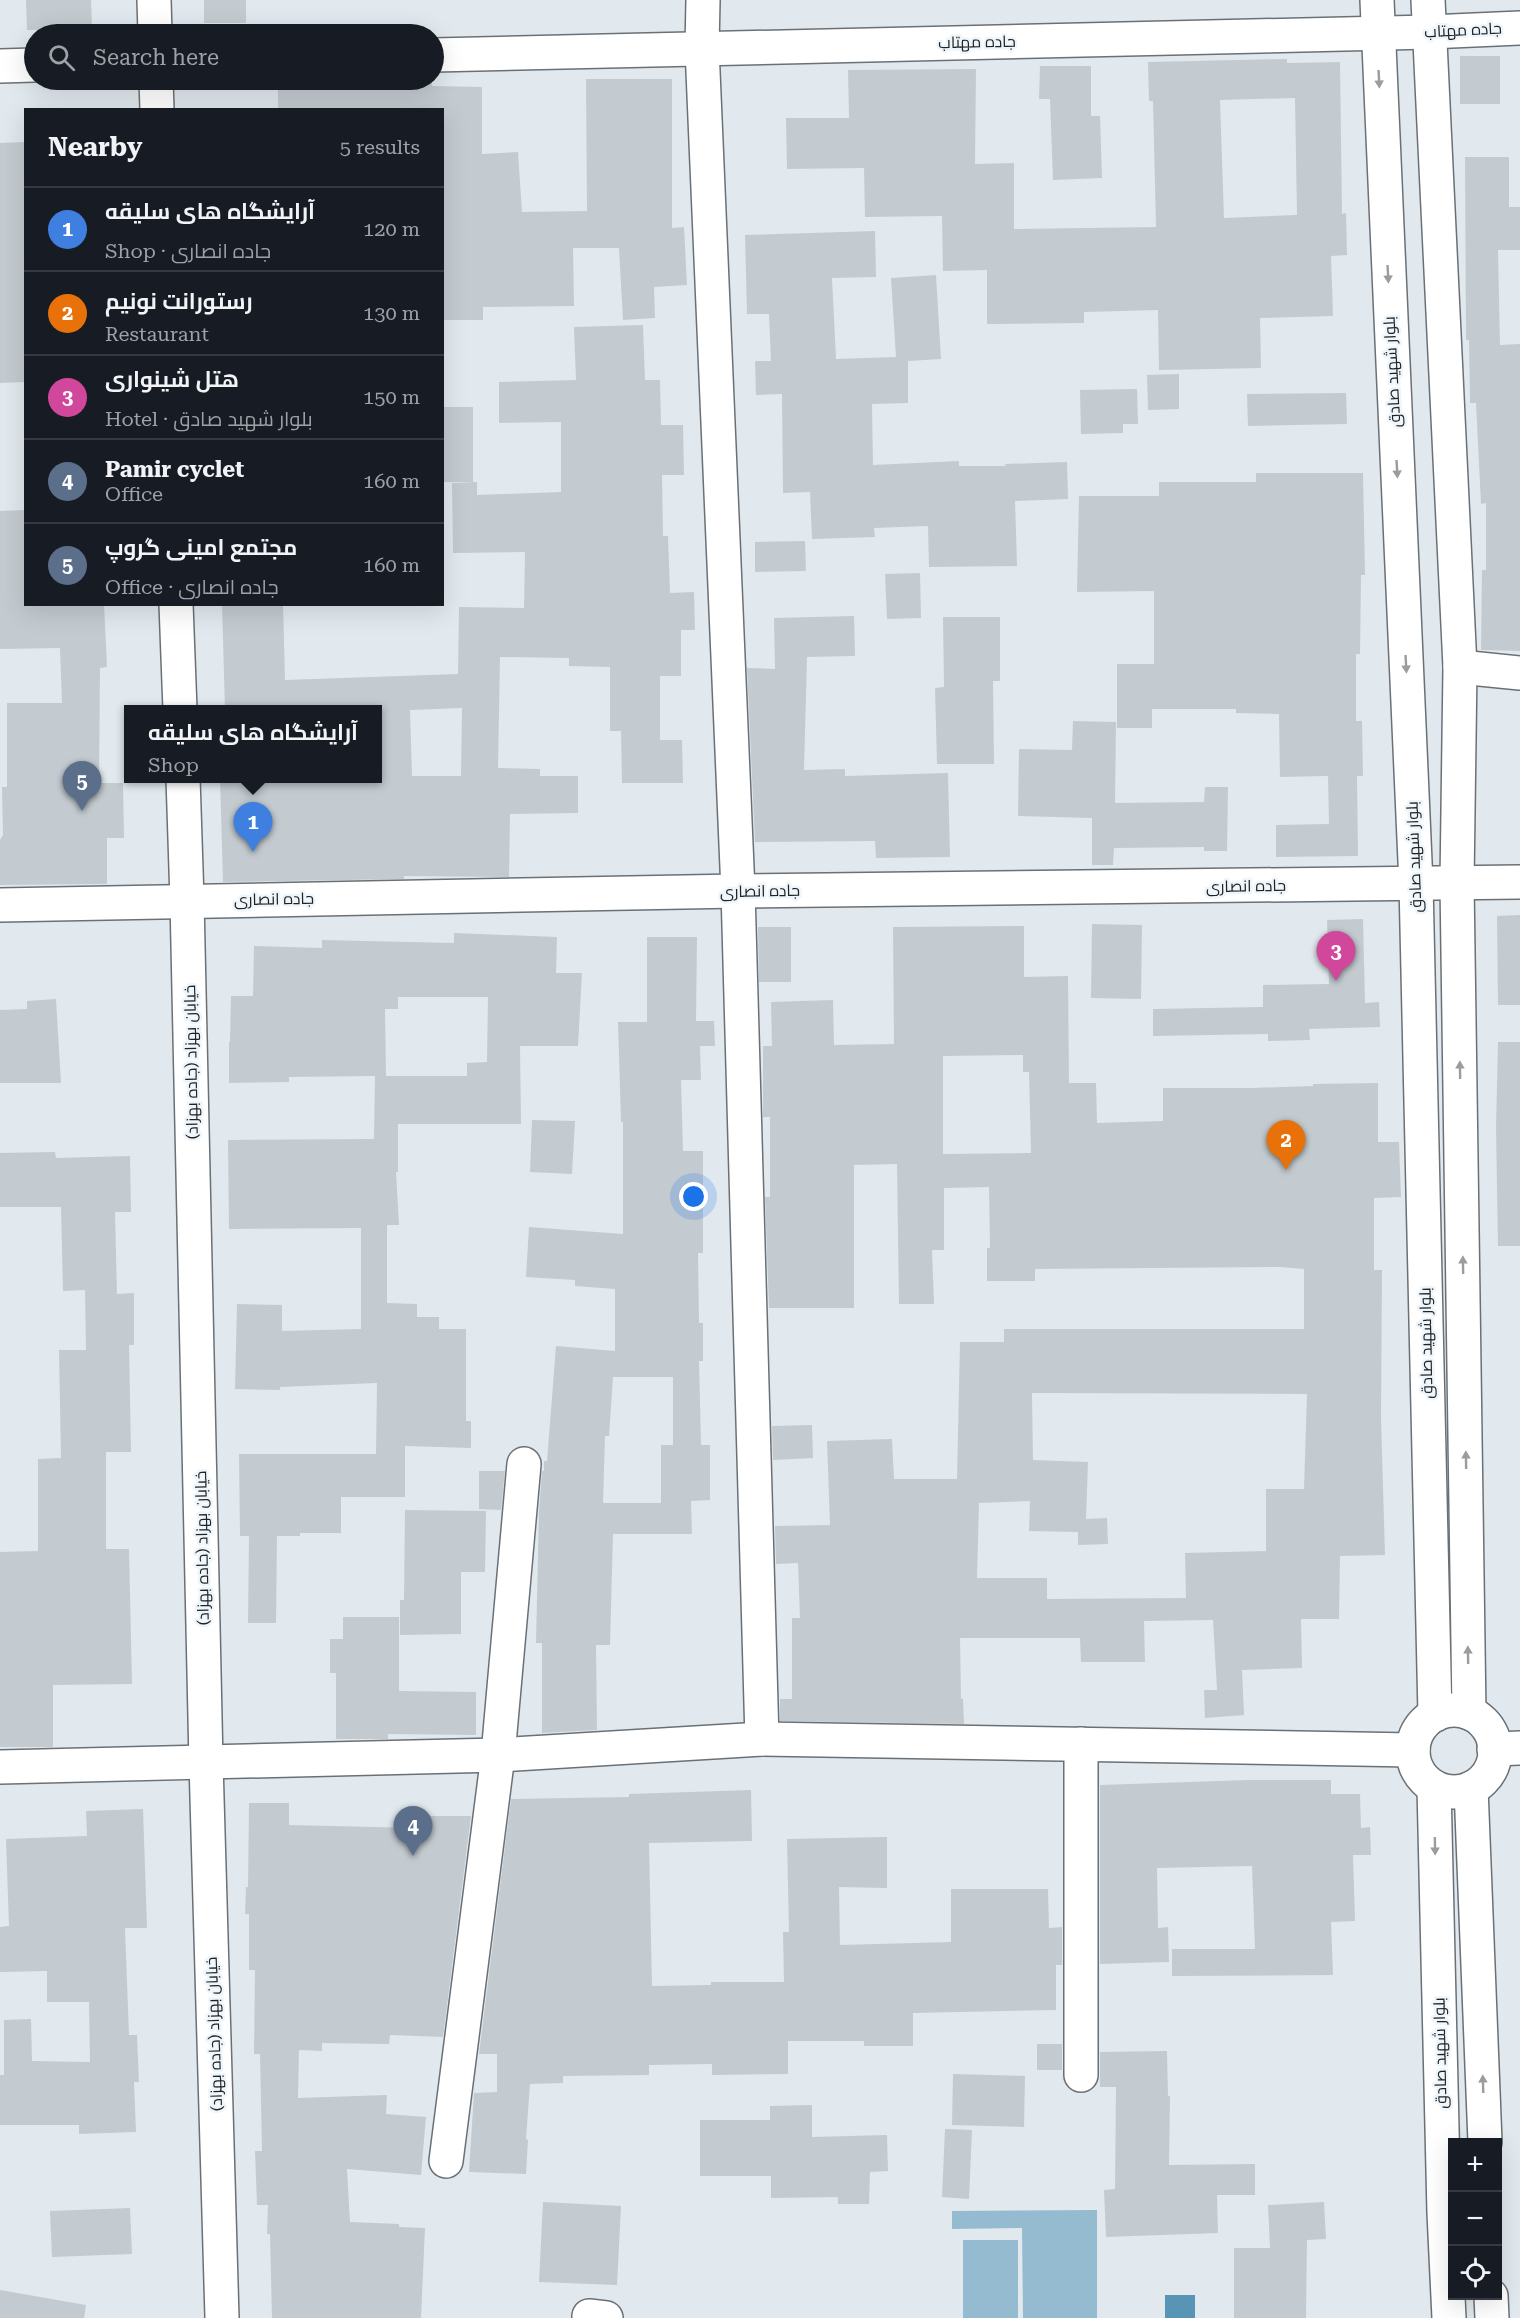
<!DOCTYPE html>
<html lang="en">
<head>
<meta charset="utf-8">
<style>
  body { margin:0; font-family:"Roboto Serif",Cairo,serif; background:#20242c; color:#f1f3f6 }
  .controls { position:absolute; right:18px; bottom:18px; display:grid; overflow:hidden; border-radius:0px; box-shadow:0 6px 24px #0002 }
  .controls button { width:54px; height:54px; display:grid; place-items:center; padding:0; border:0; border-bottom:2px solid #363941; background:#171b24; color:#f1f3f6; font:30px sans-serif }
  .you { position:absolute; left:694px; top:1197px; width:21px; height:21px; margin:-15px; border:4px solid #fff; border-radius:50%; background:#1a73e8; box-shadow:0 0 0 9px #1a73e833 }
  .badge { display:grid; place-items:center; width:39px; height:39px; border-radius:50%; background:#c4a893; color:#fff; font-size:20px; font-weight:700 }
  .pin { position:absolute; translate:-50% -50px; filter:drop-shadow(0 2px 3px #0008) }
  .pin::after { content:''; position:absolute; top:32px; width:21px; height:18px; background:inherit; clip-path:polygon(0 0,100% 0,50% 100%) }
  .popup { position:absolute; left:124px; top:705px; width:258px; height:78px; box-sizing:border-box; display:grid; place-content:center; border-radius:0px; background:#171b24; filter:drop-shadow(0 2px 4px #0005); font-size:20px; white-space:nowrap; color:#9ea1a6 }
  .popup b { font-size:22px; color:#f1f3f6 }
  .popup::after { content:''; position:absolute; left:50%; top:100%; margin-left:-12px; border:12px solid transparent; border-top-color:#171b24 }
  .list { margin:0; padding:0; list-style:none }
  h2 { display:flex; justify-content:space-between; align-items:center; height:78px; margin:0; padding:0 24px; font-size:26px }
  h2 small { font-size:20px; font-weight:400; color:#9ea1a6 }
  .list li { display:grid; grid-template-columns:39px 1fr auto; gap:18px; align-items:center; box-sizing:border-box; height:84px; padding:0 24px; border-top:2px solid #363941 }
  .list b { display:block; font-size:22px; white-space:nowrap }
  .list p { margin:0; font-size:20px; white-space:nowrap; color:#9ea1a6 }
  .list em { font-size:20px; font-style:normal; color:#9ea1a6 }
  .icon { flex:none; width:33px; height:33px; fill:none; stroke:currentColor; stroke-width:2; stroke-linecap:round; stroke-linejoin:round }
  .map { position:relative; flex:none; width:1520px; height:2318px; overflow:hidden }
  .search { position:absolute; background:#171b24; box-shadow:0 6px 24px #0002; left:24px; top:24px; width:420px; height:66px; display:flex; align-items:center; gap:15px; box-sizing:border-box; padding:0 21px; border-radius:33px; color:#9ea1a6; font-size:22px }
  .panel { position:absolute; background:#171b24; box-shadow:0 6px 24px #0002; left:24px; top:108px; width:420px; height:498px; border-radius:0px }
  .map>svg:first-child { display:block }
  .green { fill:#95bbd1 }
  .water { fill:#5894b4 }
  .building { fill:#c3cbd0; fill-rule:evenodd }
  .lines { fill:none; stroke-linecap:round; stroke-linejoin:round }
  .minor-casing { stroke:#6a7176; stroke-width:36 }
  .major-casing { stroke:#6a7176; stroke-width:36 }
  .minor { stroke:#fff; stroke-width:33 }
  .major { stroke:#fff; stroke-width:33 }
  .oneway { fill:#9b9c9d }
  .labels { text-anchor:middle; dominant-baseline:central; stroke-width:5; stroke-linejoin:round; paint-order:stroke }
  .street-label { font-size:16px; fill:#202325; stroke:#eef6fb }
</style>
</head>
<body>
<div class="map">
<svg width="1520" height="2318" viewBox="0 0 1520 2318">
  <rect width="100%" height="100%" fill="#e1e9ee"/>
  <!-- green -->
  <g class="green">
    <path d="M1097,2210v108h-74l-1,-90 -70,1v-18z"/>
    <rect x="963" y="2240" width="55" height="78"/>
  </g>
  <!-- water -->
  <rect class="water" x="1165" y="2295" width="30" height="23"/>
  <!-- building -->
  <g class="building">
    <path d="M26,0h65l1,28 -65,2z"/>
    <rect x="204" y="0" width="42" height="23"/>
    <rect x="1460" y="56" width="40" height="48"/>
    <path d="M1287,59v4l53,-1 2,152 4,-1 1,42 -16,1 2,60 -73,2 1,50 -102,2 -1,-60 -74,2v11l-97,1v-54l-44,1 -1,-55 -77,1 -1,-49 -77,1 -1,-51h63l-1,-48 128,-1 -1,95 39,-1v66l142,-2 -3,-126h-4l-1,-39zM1295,98l2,117 -73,3 -4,-118z"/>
    <path d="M1040,66h51v50h9l2,62 -49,2 -3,-81h-11z"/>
    <path d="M586,79h86v149l12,-1 3,58 -33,2 1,31 -32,2 -4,-72h-46l1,58 -91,1v13h-41v-210h-164v-27l66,-1v2l88,-3v5l50,1v67l36,-2 4,60 65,-1z"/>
    <path d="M26,142v240l-26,1v-240z"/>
    <path d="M1465,157h44v50h11v43h-22l2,95 20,-1v307l-39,-1 1,-80h4v-67l-5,1 -5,-101h-6l-1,-63h-3z"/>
    <path d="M875,231l1,46 -44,1 4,81 60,-2 -5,-79 45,-3 5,84 -33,2v42l-36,1 1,61 86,-4v5h47l-1,-2 62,-2 1,37 -53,2 2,65 -88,1 -1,-41 -54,2 1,9 -63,2 -2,-47 -27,1 -1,-99 -26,1 -1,-34h16l-2,-47h-22l-2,-79z"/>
    <path d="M643,325l2,55h15l1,45h22l1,50h-22l1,61h5l2,57 24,-1 1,38h-14v46h-21v64h22l1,43h-61l-1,-52h-11v-64l-41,-1v-8l-69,-1 -2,111 42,1v7h38v37l-68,1 -1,63 -105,-1v3l-181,3 -3,-104h158v-68h-153l-3,-106h61l2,76 173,-6 1,-67 65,1 1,-56 -72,1 -1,-70 25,-1v13l84,-3v-70l-62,1v-41l77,-2 -2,-53zM462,708l-1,68h-49l-2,-66z"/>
    <path d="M1179,374v35l-31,1 -1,-35z"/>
    <path d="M1137,389l1,35h-15v9l-42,1 -1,-44z"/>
    <path d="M1346,393l1,31 -99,2 -1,-32z"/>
    <path d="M443,407h30v75h-31z"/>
    <path d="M1256,473h107l2,102h-4l-1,79h-4v67h6l1,55h-6l1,80 -82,1v-32l53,-1 -1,-48 -48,1 -1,-63 -43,-1v-4h-84v19h-35v-64h37v-73l-77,1 2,-96h80v-14h97z"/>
    <path d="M26,510v94h78l3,63 -7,1 -1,115h24l1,55h-17v46l-107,1v-45l3,-5 -1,-48h5v-84h55l-2,-55 -60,1v-138z"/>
    <path d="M805,541l1,30 -51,1v-30z"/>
    <path d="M920,573l1,45 -34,1 -2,-45z"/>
    <path d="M854,616l1,40 -48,1 -3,113 41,-1v7l103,-3 2,84 -74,1 -1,-17 -120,1 -8,-174 28,1 -1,-51z"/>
    <path d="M943,617h57v64h-7l1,83h-57l-2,-76 9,-1z"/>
    <path d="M1073,721l43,1 -1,81 89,-1 1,-15h23l-1,64h-23v-4l-90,1 -1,17h-21v-47l-74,-2 1,-67 53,1z"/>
    <path d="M1520,915v90h-22l-1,-89z"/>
    <path d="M1363,919l2,84 14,-1 1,25 -71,2 1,11 -42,1v-7l-115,2v-27l110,-2v-22l66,-1 -2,-64z"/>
    <path d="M1092,924l50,1 -1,74 -50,-1z"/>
    <path d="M1024,926v51l44,-1 1,107h27l1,40 66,-2v-33h88l62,-2v-2l65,-1v59h21l2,55 -27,1v72h8l-1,148 4,137 -45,1 -1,63h-38l1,49 -60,2 2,45 -39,3 -1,-28h13l-4,-70 -69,1 1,41h-64l-1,-24h-120l1,61h2l1,25 -184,-3v-22h12v-81h8l-2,-55 -22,1 -1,-38 55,-1 -3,-84 65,-2 2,40h63l3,-137h44v-13h300v-60l-24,-2 -245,2v12h-48v-33h3l-1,-61 -45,1v62h-12l2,54h-35l-2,-140 -43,1v143h-85l-4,-111h5v-80h-7v-71h9l-1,-44 62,-2 1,45 60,-1 -1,-117zM1023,1055v17h6l2,81 -88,1v-98zM1032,1393l275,1 -3,95h-38v62l-81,2 1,45 -139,1v-21h-70l2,-75 51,-2 -1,30 49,1v13l30,-1 -1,-26 -21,1 2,-57 -55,-2z"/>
    <path d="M758,927h33v55h-32z"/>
    <path d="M454,933l103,4 -1,36h26l-4,73h-58l1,78h-123v48h-2l3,53h-12v78l30,1v13h22v12h27v92h5v27l-66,-2v51h-64v36h-41v3h-23l-1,87h-28l1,-87h-9l-1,-82h137l1,-71 -97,4v3l-45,-1 2,-85 45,1v26l79,-2v-101l-132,1 -1,-89 146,-1 1,-63 -86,1v5l-60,1v-41h1l1,-46h22l1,-50 68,2v-8l132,3zM398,997h90l-1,65 -20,1v13h-81l-1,-67h13z"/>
    <path d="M647,937h50l-1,84h18l1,25h-15l1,34h-20l2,71h20v102h-5l1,70h4v38h-4l2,84h9v55l-19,1 1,33h-79l-3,111h-14l1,85 -55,3v-90h-6l3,-132 3,-40h2v-10h3l9,-115 59,5v-62l-40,-3v-6l-49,-3 3,-50 94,7v-112h-2l-3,-100h29zM613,1377h60v68h-12v58h-58l2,-67h4z"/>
    <path d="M56,999l5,84h-61v-73l27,-1v-8z"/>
    <path d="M1498,1042h22v204h-22l-2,-118z"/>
    <path d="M532,1120l43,1 -3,53 -42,-2z"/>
    <path d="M55,1152l1,6 74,-2 1,56h-16l2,82 17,-1v52h-5l2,107h-25v97h23l3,135 -79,1v62h-53v-195l38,-1v-92l23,-1 -2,-108h27l-1,-60 -22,1 -2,-84h-61v-54z"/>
    <path d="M812,1425l1,33 -40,2 -1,-34z"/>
    <path d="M479,1471h26l-4,39 -22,-1z"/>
    <path d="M405,1510l81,1 -1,61h-24v62l-61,1v-35h4z"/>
    <path d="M343,1617h56v74l77,1v43l-88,-1v5h-52v-66h-6v-34h13z"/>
    <path d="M1248,1780h83v14h29l1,34 9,-1 1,28h-18l2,66 -24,1 2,53 -161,1v-27h83l-3,-83 -95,2 1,60 10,-1 1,35 -69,2v-179z"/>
    <path d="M751,1790l1,51 -103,2 3,143 59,-1v-3h73l-1,-50h6l-2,-93 100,-2v51l-48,-1 1,58 111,-3v-53h97l1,39 13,-1v38h-6v45l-143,3v33h-49v-5h-76v33l-76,1v-11l-63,1v10l-86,1v7l-33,1 -4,55 2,1 -2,34 -57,-2 5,-79 23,-1v-38h-18l32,-255 118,-2v-3z"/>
    <path d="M249,1803h40v22l129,3v-12h53l-28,221 -53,-2 -1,9 -67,-1v8l-23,-1 -1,48 89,-3 -1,19 40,3 -5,58 -74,-6 3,53 49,2v3l26,1 -4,90h-149l-2,-84h-3l1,-29h-11l-2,-54h7l-2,-97h-6l1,-84h-6v-56h-4l1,-27h2z"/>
    <path d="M143,1809l4,119h-22l4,107h8l2,47h-5l2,50 -57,2v-9h-79v-50h4v-55l27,-1 1,42 58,1 -1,-60h-42v-31l-47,1v-45l9,-1 -3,-87 81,-3 -1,-25z"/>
    <rect x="1037" y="2044" width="25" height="26"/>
    <path d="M1167,2051l1,45h2l-1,69 86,-1v31h-38l1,38 -112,4 -2,-47 11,-1 1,-102h-16v-35z"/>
    <path d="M953,2074l72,2 -1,51 -72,-2z"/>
    <path d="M812,2105v32l75,-2 1,36 -18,1 -1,32h-31v-7l-67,1v-22h-71v-56h70v-14z"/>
    <path d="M945,2129l27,1 -3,69 -27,-2z"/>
    <path d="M543,2202l78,4 -4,79 -78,-3z"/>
    <path d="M1324,2202l2,37 -19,1 -1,78h-72v-70h36l-2,-43z"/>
    <path d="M130,2208l2,46 -80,3 -2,-46z"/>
    <path d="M0,2290l86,15 -2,13h-84z"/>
  </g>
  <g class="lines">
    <!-- minor casing -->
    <g class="minor-casing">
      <g id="minor">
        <path d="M154,0l1,34"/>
        <path d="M703,0l-1,48 36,843 24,848"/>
        <path d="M434,55l995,-23 91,-4"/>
        <path d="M0,66l34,-1"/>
        <path d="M156,80l1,30"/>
        <path d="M176,604l4,106"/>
        <path d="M1460,667l60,6"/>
        <path d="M183,778l4,122 19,863 16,555"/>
        <path d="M0,905l738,-14 782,-9"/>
        <path d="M1081,1744v331"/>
        <path d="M1494,1749l26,-1"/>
        <path d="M0,1767l498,-12 264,-16 651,11"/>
        <path d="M446,2161l52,-406 26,-291"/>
        <path d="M589,2316l17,2"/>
      </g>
    </g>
    <!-- major casing -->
    <g class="major-casing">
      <g id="major">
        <path d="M1377,0l39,884 19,831"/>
        <path d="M1428,0l32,667 -3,216 12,830"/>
        <circle cx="1454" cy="1751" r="41"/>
        <path d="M1434,1787l10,426 5,105"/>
        <path d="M1471,1788l14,354"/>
        <path d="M1491,2296l1,22"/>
      </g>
    </g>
    <!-- minor -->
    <use href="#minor" class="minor"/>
    <!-- major -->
    <use href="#major" class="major"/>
  </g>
  <!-- one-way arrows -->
  <defs><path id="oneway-solid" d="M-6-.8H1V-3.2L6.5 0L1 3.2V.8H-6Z" transform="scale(1.5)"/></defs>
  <g class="oneway">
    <use href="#oneway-solid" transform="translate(1379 79) rotate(87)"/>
    <use href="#oneway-solid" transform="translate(1388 274) rotate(87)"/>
    <use href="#oneway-solid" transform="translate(1397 469) rotate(87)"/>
    <use href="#oneway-solid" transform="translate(1406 664) rotate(87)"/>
    <use href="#oneway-solid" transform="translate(1460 1070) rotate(-91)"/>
    <use href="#oneway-solid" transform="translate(1463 1265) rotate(-91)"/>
    <use href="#oneway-solid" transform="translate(1466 1460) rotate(-91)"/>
    <use href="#oneway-solid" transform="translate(1468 1655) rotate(-91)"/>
    <use href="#oneway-solid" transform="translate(1435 1846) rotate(89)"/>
    <use href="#oneway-solid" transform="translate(1483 2084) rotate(-92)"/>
  </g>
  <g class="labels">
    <!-- street labels -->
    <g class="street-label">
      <text transform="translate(1463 30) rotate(-3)">جاده مهتاب</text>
      <text transform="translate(977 42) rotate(-1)">جاده مهتاب</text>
      <text transform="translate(1392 372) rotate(-93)">بلوار شهید صادق</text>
      <text transform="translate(1414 857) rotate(-92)">بلوار شهید صادق</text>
      <text transform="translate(1246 886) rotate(-1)">جاده انصاری</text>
      <text transform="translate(760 891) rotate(-1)">جاده انصاری</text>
      <text transform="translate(274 899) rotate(-1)">جاده انصاری</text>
      <text transform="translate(191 1062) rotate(-91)">خیابان بهزاد (جاده بهزاد)</text>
      <text transform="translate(1426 1343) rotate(-91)">بلوار شهید صادق</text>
      <text transform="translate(202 1548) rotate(-91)">خیابان بهزاد (جاده بهزاد)</text>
      <text transform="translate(214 2034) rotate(-92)">خیابان بهزاد (جاده بهزاد)</text>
      <text transform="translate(1440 2053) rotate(-91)">بلوار شهید صادق</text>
    </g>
  </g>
</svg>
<div class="controls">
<button>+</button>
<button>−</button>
<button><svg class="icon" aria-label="locate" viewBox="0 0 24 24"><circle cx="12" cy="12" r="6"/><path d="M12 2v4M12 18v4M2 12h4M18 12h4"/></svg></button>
</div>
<div class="you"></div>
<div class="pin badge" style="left:253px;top:852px;background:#3f7fe0">1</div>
<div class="popup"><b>آرایشگاه های سلیقه</b>Shop</div>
<div class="pin badge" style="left:1286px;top:1170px;background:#e8710a">2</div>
<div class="pin badge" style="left:1336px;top:981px;background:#d1479c">3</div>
<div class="pin badge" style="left:413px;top:1856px;background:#5c6f8a">4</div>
<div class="pin badge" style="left:82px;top:811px;background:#5c6f8a">5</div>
<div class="search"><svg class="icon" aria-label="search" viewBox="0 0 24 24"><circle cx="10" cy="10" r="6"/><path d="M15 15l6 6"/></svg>Search here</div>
<section class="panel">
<h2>Nearby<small>5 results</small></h2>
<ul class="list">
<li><span class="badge" style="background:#3f7fe0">1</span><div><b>آرایشگاه های سلیقه</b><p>Shop · جاده انصاری</p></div><em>120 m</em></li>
<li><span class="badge" style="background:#e8710a">2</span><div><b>رستورانت نونیم</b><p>Restaurant</p></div><em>130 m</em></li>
<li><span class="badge" style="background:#d1479c">3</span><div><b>هتل شینواری</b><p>Hotel · بلوار شهید صادق</p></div><em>150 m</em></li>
<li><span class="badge" style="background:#5c6f8a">4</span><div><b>Pamir cyclet</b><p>Office</p></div><em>160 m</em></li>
<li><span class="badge" style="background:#5c6f8a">5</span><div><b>مجتمع امینی گروپ</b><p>Office · جاده انصاری</p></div><em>160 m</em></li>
</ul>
</section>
</div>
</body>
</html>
